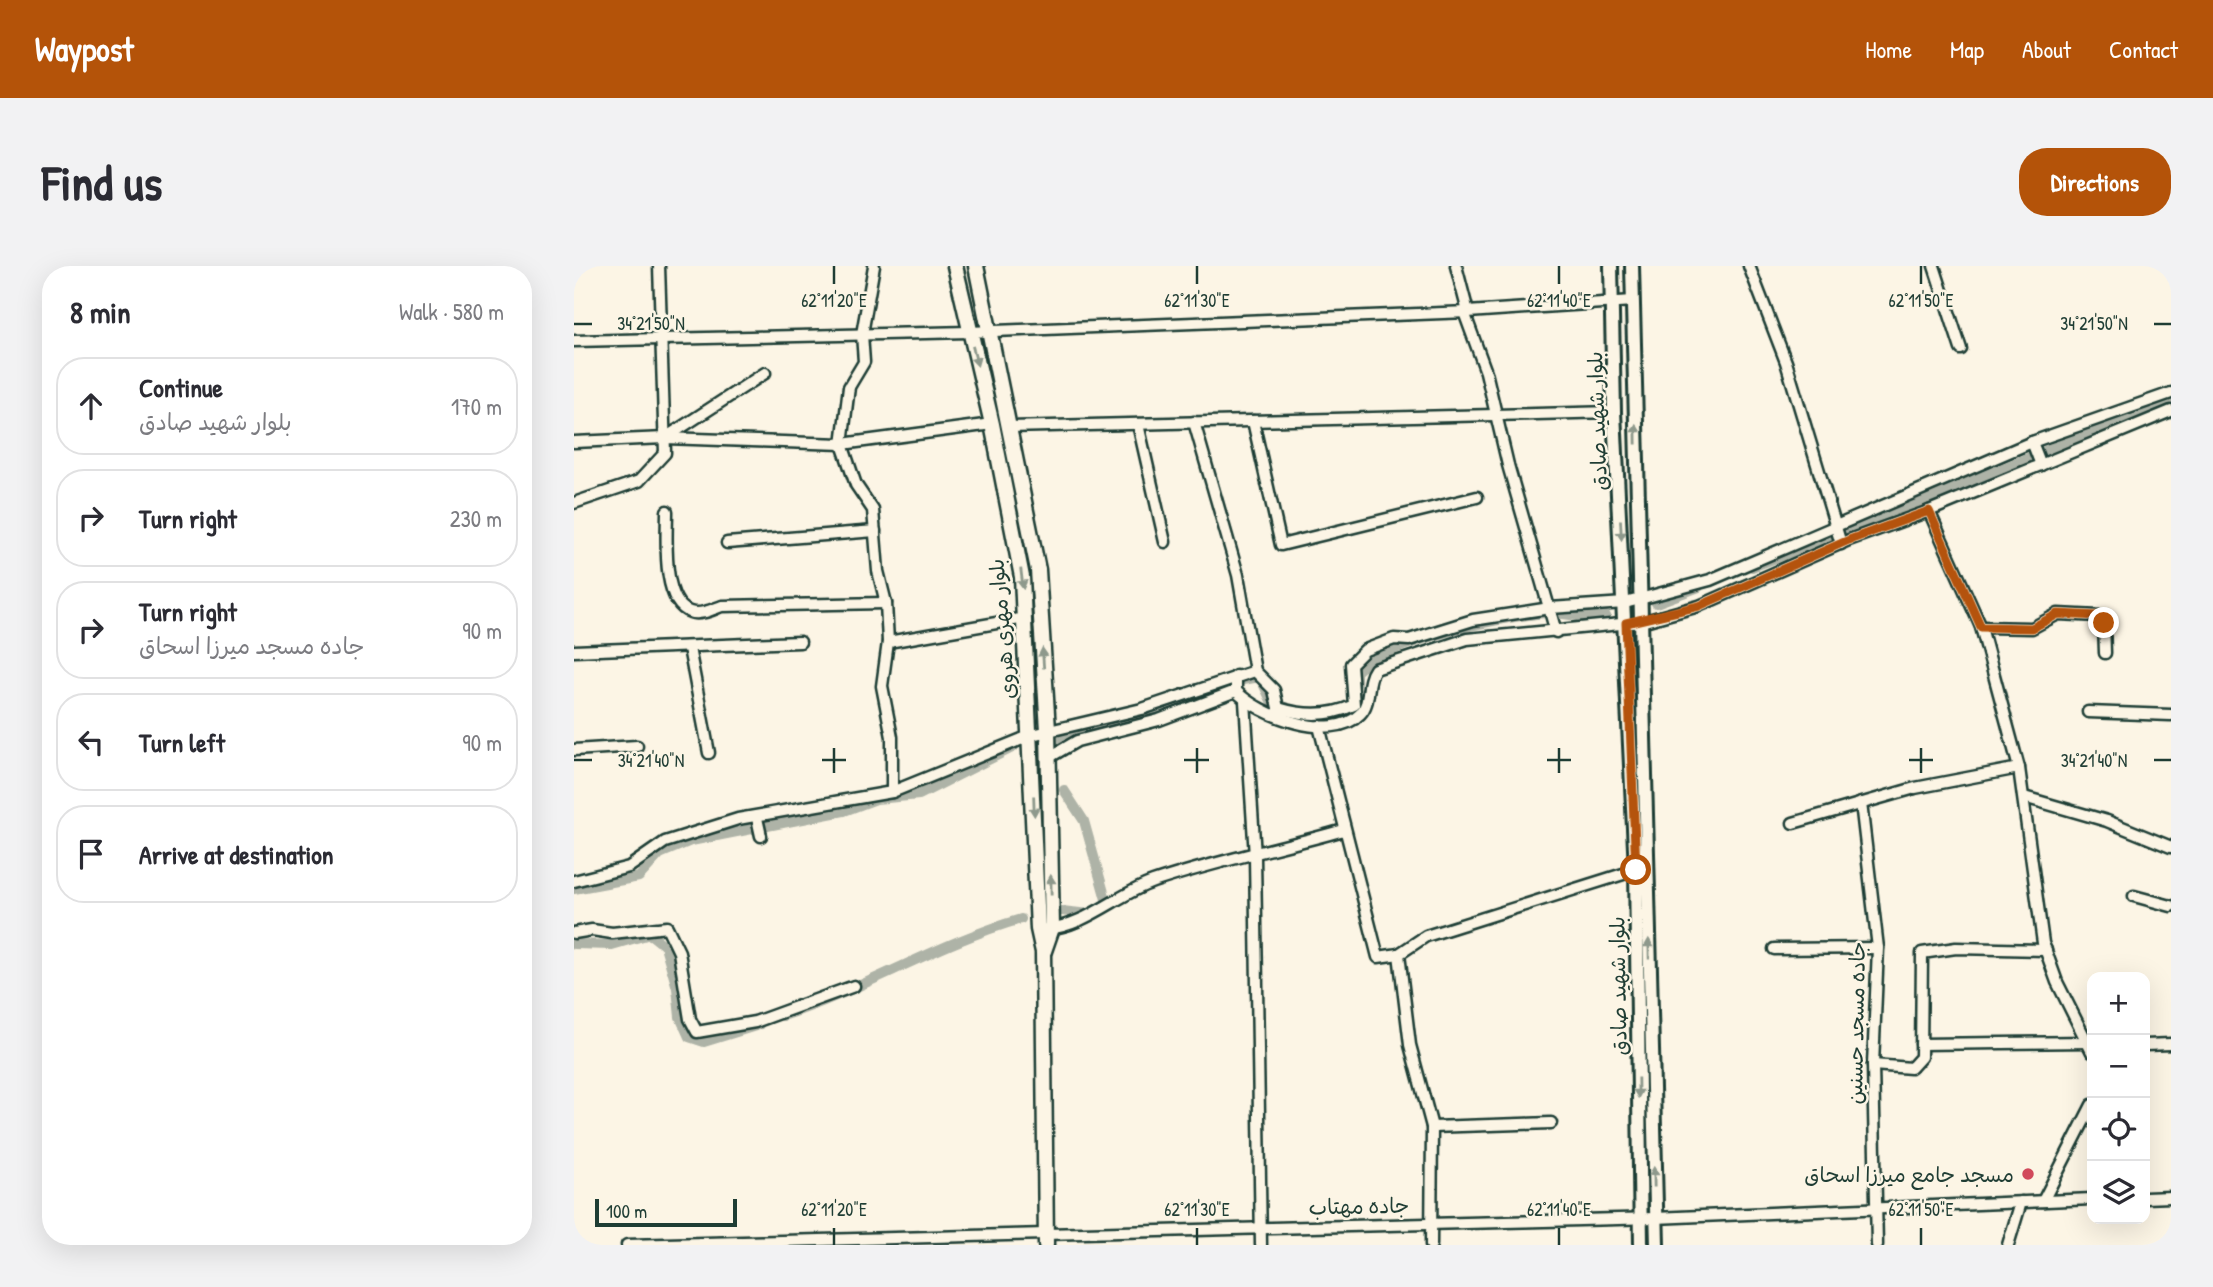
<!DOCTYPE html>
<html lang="en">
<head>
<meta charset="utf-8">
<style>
  body { margin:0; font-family:"Patrick Hand","Playpen Sans Arabic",sans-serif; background:#f2f2f3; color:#2b2b33 }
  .controls { position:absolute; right:21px; bottom:21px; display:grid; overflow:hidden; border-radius:14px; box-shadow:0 7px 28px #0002 }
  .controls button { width:63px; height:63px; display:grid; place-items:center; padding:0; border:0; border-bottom:2px solid #e1e1e2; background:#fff; color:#2b2b33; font:35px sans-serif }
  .scale { position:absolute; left:21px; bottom:18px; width:142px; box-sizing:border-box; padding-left:7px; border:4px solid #1f3d34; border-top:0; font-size:19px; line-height:24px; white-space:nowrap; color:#1f3d34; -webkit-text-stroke:5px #fcf5e5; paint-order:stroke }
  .stop { position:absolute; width:21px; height:21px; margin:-16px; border:5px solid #b45309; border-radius:50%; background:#fff }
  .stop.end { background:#b45309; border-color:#fff; box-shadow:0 2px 7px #0008 }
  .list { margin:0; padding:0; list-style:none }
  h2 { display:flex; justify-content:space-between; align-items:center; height:91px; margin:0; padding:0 28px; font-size:30px }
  h2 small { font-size:23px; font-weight:400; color:#7c7c81 }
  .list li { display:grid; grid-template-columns:46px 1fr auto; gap:21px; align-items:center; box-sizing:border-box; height:98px; margin:0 14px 14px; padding:0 14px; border:2px solid #e1e1e2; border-radius:28px }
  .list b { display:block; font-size:26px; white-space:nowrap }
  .list p { margin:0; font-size:23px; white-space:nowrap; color:#7c7c81 }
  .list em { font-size:23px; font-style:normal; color:#7c7c81 }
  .icon { flex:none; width:38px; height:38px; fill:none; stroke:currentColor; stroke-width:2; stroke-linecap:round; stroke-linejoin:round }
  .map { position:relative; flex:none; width:1597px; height:979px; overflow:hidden; border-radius:28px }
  header { display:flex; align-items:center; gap:42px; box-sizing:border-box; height:98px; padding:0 35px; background:#b45309; color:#fff }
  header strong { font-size:33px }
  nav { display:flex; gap:38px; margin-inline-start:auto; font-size:24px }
  .intro { display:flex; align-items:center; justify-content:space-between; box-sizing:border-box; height:168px; padding:0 42px }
  h1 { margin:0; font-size:49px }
  .button { padding:18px 32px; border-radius:28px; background:#b45309; color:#fff; font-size:24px; font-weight:700 }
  main { display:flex; gap:42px; padding:0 42px }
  aside { flex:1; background:#fff; border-radius:28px; box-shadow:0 7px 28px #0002 }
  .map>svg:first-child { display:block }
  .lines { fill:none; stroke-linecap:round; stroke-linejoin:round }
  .canal { stroke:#aeb3a7; stroke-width:10 }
  .minor-casing { stroke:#1f3d34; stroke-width:15 }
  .major-casing { stroke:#1f3d34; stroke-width:18 }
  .highway-casing { stroke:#1f3d34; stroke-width:19 }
  .minor { stroke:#fcf5e5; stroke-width:10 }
  .major { stroke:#fcf5e5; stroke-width:12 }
  .highway { stroke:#fcf5e5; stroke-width:14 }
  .oneway { fill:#8e998c }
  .route { stroke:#b45309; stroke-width:9 }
  .ticks { fill:none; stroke:#1f3d34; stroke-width:2.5 }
  .poi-dot { fill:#d1495b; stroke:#fcf5e5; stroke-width:2.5 }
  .labels { text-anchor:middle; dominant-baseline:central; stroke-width:5; stroke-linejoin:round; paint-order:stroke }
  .street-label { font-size:21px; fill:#1f3d34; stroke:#fcf5e5 }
  .poi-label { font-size:21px; fill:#1f3d34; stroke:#fcf5e5; text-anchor:end }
  .ticks-label { font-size:18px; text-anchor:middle; fill:#1f3d34; stroke:#fcf5e5; stroke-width:5; stroke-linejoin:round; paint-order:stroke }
</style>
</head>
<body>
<header>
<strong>Waypost</strong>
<nav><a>Home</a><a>Map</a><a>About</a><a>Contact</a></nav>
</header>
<div class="intro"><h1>Find us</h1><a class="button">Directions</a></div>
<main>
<aside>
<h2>8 min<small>Walk · 580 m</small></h2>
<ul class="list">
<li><svg class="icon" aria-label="ahead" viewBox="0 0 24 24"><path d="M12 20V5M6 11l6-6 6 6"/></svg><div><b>Continue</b><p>بلوار شهید صادق</p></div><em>170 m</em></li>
<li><svg class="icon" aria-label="right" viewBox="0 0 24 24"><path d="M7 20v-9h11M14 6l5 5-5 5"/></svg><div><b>Turn right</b></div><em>230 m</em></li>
<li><svg class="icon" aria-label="right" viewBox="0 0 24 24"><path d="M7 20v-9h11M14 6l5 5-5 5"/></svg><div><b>Turn right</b><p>جاده مسجد ميرزا اسحاق</p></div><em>90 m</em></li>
<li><svg class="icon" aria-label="left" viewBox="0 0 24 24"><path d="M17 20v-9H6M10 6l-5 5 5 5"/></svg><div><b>Turn left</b></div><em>90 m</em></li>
<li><svg class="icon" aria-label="arrive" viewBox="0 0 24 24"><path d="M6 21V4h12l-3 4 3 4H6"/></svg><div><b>Arrive at destination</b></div></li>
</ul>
</aside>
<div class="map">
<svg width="1597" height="979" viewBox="0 0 1597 979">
  <rect width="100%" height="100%" fill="#fcf5e5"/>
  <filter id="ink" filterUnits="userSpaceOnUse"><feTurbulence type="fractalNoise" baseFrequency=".0143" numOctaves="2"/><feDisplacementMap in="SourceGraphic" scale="14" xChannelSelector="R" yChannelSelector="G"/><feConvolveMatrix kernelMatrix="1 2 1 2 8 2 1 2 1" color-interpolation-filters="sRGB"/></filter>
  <g filter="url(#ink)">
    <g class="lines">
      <!-- canal -->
      <g class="canal">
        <path d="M1178,301l138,-52 281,-116"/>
        <path d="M1082,337l43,-16"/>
        <path d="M663,415l23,-4 16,34"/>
        <path d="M782,418v-12c32,-31 146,-56 191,-59 20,-1 39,8 59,3"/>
        <path d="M716,451l49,1 18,-9 -1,-10"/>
        <path d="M500,463c52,-9 102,-18 148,-44"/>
        <path d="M484,475l19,-13"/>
        <path d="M0,623l65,-12 21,-23 31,-13 153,-30 32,-12 43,-4 95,-48"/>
        <path d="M488,645l27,3 18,-11 -23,-82 -20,-31"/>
        <path d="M0,678l38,1 38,-11 15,12 12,42 3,29 9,20 15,5 55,-17"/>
        <path d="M209,750c82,-27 155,-73 238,-97"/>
      </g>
      <!-- minor casing -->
      <g class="minor-casing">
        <g id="minor">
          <path d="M300,0l-12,68 2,28 -15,25 -7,57 14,41 17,25 5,61 8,32 2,39 -6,44 10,51v55"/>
          <path d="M882,0l12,46"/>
          <path d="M1175,0l37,96 55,182"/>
          <path d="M1360,0l27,83"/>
          <path d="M890,46l22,60 22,93 48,167"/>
          <path d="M0,75l395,-9 499,-20 165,-11"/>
          <path d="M679,155l28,124 196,-48"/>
          <path d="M620,156l44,153 17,96"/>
          <path d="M564,158l27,118"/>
          <path d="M435,161l605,-15"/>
          <path d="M91,172l100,-65"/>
          <path d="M0,176l91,-4 177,6 150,-20"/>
          <path d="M1458,176l9,23"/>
          <path d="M0,237l65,-22 26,-28 -6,-187"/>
          <path d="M93,245c0,25 -6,91 23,101 10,4 23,-3 32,-6l164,-3"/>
          <path d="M1355,245l52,116 38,141 24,175 14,39 35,70"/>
          <path d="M153,277l148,-12"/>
          <path d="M1407,361l51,1 26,-14 41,2 5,7 1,30"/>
          <path d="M314,376l137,-24"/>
          <path d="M115,382l20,105"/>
          <path d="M0,385l226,-9"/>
          <path d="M662,410v15c23,25 96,52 124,23 12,-12 5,-31 15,-45l92,-30 174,-17 58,-16 150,-66 80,-29 242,-100"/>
          <path d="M671,435l10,155 6,389"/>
          <path d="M1514,446l83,3"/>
          <path d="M745,460l59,231 21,-3"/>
          <path d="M0,484l63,-4"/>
          <path d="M474,492l29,-17 82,-21 77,-29"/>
          <path d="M1450,531l83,24 64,26"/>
          <path d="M1287,537l17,145 -5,117 4,180"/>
          <path d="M183,552l4,18"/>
          <path d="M1219,557l122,-35 104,-20"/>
          <path d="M0,615l55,-14 36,-25 73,-23 154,-27 140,-57 110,-26 113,-38 19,19 4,18c26,8 51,9 76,-3l-3,-41 14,-14 29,-11 15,1 64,-20 77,-12 75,-5 85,-23 322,-138 139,-49"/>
          <path d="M1560,630l37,10"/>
          <path d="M472,663c40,-3 70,-34 107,-47 62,-21 128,-34 191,-52"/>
          <path d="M0,667l18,-3 20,3 55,-6 12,25 11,67 7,13 58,-10 99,-36"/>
          <path d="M1200,683l104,-1"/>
          <path d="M1347,778l169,-2"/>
          <path d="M1571,779l26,-1"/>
          <path d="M1299,799l38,3 10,-11 1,-104 34,-5 90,2"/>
          <path d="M858,861l119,-4"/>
          <path d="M1571,932l26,-1"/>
          <path d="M1469,935l49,-96"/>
          <path d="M53,979l1028,-27 437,-19"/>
          <path d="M857,979l1,-118 -22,-82 -11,-91 27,-18 210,-66"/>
          <path d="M1434,979l13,-43"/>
        </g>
      </g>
      <!-- major casing -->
      <g class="major-casing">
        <g id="major">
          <path d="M1037,0l3,146 22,458 5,375"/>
          <path d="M1058,0l25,979"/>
        </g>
      </g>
      <!-- highway casing -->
      <g class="highway-casing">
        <g id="highway">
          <path d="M381,0l37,158 30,153 16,352 5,23 3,293"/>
          <path d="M402,0l62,304 10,160 4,198 -8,23"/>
        </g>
      </g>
      <!-- minor -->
      <use href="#minor" class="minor"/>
      <!-- major -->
      <use href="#major" class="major"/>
      <!-- highway -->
      <use href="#highway" class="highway"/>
    </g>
    <!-- one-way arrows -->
    <defs><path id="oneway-solid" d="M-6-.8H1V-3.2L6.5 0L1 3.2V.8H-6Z" transform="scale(1.75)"/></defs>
    <g class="oneway">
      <use href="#oneway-solid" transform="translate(401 90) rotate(76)"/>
      <use href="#oneway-solid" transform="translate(1062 168) rotate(-91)"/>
      <use href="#oneway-solid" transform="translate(1047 264) rotate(87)"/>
      <use href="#oneway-solid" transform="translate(448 313) rotate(83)"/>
      <use href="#oneway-solid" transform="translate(469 392) rotate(-94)"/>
      <use href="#oneway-solid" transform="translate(460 540) rotate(88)"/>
      <use href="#oneway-solid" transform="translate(477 619) rotate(-91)"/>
      <use href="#oneway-solid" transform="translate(1075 683) rotate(-91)"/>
      <use href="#oneway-solid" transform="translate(1064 822) rotate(89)"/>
      <use href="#oneway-solid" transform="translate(1080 911) rotate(-91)"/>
    </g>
  </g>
  <g class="lines" filter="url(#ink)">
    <!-- route -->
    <path class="route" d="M1062,604l-10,-247 73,-17 150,-66 80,-29 52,116 51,1 26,-14 41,2 5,7"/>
  </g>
  <!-- ticks -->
  <path class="ticks" d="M260,0v18M623,0v18M985,0v18M1347,0v18M0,58h18M1580,58h17M260,482v25M623,482v25M985,482v25M1347,482v25M0,494h18M248,494h24M610,494h25M973,494h24M1335,494h24M1580,494h17M260,962v17M623,962v17M985,962v17M1347,962v17"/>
  <!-- markers -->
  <circle class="poi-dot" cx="1454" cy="908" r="7"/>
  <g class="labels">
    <!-- street labels -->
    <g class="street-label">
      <text transform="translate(1023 155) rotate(-92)">بلوار شهید صادق</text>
      <text transform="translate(428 363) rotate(-95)">بلوار مهری هروی</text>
      <text transform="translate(1044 720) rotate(-91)">بلوار شهید صادق</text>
      <text transform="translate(1282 757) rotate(-89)">جاده مسجد حسنین</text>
      <text transform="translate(785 940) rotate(-1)">جاده مهتاب</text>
    </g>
    <!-- poi labels -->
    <g class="poi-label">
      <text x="1440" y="908">مسجد جامع میرزا اسحاق</text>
    </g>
  </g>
  <g class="ticks-label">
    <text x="260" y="41">62°11'20"E</text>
    <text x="623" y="41">62°11'30"E</text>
    <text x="985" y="41">62°11'40"E</text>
    <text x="1347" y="41">62°11'50"E</text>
    <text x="77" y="64">34°21'50"N</text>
    <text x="1520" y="64">34°21'50"N</text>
    <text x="77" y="501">34°21'40"N</text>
    <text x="1520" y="501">34°21'40"N</text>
    <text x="260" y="950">62°11'20"E</text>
    <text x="623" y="950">62°11'30"E</text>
    <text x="985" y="950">62°11'40"E</text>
    <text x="1347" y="950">62°11'50"E</text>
  </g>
</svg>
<div class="controls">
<button>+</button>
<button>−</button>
<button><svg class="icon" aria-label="locate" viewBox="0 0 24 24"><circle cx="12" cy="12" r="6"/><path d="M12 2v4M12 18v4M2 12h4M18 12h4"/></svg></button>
<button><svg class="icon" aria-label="layers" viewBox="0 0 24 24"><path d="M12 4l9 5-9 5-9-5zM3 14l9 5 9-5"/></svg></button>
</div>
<div class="scale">100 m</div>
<div class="stop" style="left:1062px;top:604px"></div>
<div class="stop end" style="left:1530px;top:357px"></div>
</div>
</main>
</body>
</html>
